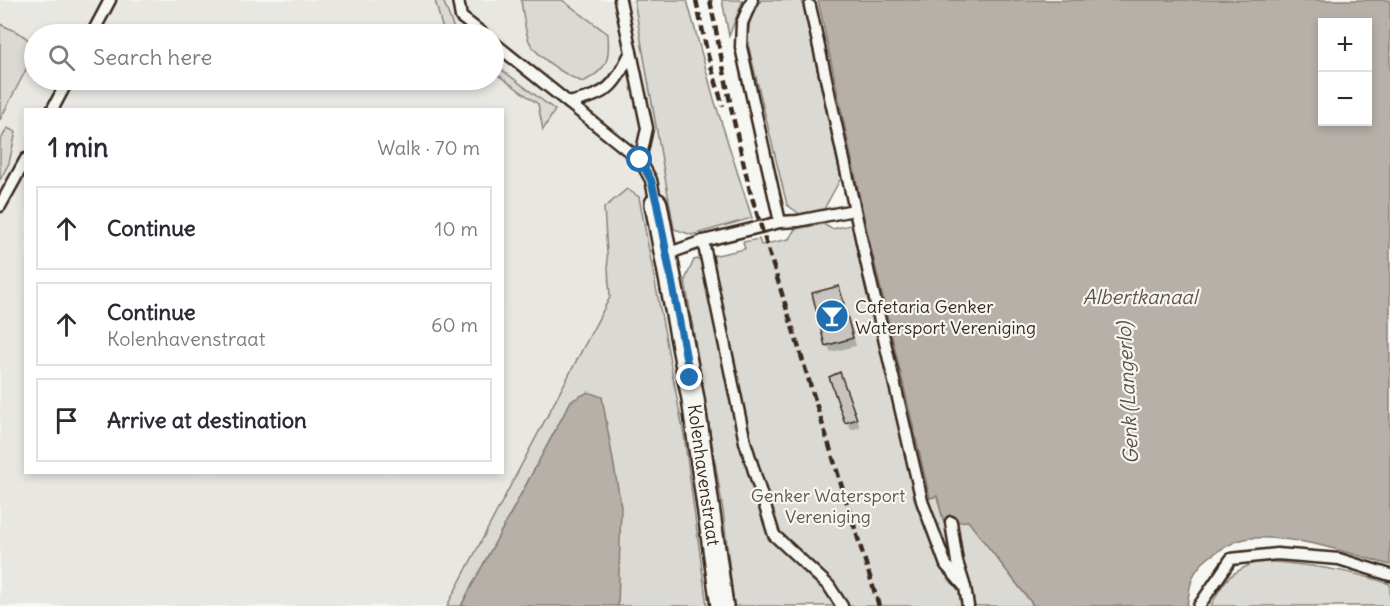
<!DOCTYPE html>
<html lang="en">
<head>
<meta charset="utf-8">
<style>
  body { margin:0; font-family:Delius,sans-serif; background:#f2f2f3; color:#2b2b33 }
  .controls { position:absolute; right:18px; top:18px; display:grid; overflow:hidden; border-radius:0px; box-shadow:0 3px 9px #0003 }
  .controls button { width:54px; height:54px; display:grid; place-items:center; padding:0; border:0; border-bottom:2px solid #e1e1e2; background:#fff; color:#2b2b33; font:30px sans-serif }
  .stop { position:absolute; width:18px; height:18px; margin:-14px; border:4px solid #1f6fb2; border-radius:50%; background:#fff }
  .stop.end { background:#1f6fb2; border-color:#fff; box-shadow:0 2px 6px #0008 }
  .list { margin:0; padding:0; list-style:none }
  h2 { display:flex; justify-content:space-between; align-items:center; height:78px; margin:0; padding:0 24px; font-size:26px }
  h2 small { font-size:20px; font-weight:400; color:#7c7c81 }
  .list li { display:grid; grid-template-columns:39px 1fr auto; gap:18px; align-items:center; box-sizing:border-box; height:84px; margin:0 12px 12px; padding:0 12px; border:2px solid #e1e1e2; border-radius:0px }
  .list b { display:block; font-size:22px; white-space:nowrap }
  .list p { margin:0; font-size:20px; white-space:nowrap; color:#7c7c81 }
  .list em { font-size:20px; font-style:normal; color:#7c7c81 }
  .icon { flex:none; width:33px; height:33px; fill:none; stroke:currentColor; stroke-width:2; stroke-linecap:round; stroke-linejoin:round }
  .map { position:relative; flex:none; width:1390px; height:606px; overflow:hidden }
  .search { position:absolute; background:#fff; box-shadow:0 3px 9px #0003; left:24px; top:24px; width:480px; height:66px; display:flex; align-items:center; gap:15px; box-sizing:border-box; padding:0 21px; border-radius:33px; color:#7c7c81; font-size:22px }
  .panel { position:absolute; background:#fff; box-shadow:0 3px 9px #0003; left:24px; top:108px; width:480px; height:366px; border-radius:0px }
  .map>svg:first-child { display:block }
  .built { fill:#e8e7e2; fill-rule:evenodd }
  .green { fill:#dad9d3; stroke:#8a8278; stroke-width:1.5 }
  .water { fill:#b6b0a9; stroke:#857a71; stroke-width:1.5; fill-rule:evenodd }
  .shadow { fill:#0003 }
  .building { fill:#c8c3be; stroke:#3b2a1e; stroke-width:1.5 }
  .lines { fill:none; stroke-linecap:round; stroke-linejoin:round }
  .lane-casing { stroke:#3b2a1e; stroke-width:15 }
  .street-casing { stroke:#3b2a1e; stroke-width:26 }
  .lane { stroke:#f6f6f2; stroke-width:10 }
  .street { stroke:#f6f6f2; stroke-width:21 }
  .rail { stroke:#3b2a1e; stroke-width:4.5; stroke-dasharray:9 4.5; stroke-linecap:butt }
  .route { stroke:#1f6fb2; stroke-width:8 }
  .labels { text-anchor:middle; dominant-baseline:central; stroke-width:4.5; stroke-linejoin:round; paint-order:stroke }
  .poi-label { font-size:18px; fill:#3b2a1e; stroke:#f6f6f2; text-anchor:start }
  .street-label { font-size:18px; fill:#3b2a1e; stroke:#f6f6f2 }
  .park-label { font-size:18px; fill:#63564b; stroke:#f6f6f2 }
  .water-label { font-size:20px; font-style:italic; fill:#605248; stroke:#f6f6f2 }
</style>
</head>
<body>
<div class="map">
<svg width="1390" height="606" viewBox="0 0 1390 606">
  <rect width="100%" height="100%" fill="#f6f6f2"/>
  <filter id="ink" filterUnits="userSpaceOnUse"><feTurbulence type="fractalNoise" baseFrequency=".0167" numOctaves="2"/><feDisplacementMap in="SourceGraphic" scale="12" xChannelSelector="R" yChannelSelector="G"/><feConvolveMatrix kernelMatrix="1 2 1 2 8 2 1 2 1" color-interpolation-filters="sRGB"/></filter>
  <g filter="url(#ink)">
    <!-- built -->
    <path class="built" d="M0,0h634l40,229 -64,68 -163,309h-447v-486l34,-66v26h460v-46h-460v14l-4,-9 -30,-15zM26,110h476v362h-476z"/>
    <!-- green -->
    <g class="green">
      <path d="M435,0h8l13,34h-12z"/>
      <path d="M521,0h41l46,34c2,26 0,35 -25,48 -17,-6 -50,-27 -55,-44 -4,-12 -5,-26 -7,-38z"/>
      <path d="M634,0h53l27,99 38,119 -60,17 -18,-6z"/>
      <path d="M722,0h21l-14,36z"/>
      <path d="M761,0h41l39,178 -17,31 -24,5 -13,-9 -40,-165 3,-21z"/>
      <path d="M0,24c14,7 35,13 34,30l-34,66z"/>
      <path d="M494,64l61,46 -12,20 -5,-26 -44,-32z"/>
      <path d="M7,128l9,4 -7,31 -9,17v-38z"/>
      <path d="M627,189l12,8 45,238 23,171h-89l-47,-205 -110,205h-14l163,-309 -6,-89z"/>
      <path d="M865,222l65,276 7,-2 7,27 24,-3 66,86h-300l-11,-96 -38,-230 9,-20 51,-11 -2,-7 16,-3 2,6 28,-6 6,-10 28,-5 9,5z"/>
      <path d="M1258,561c46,3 88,8 132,23v22h-179c14,-29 18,-32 47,-45z"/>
    </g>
    <!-- water -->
    <g class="water">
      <path d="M818,0h572v565c-44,-13 -93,-30 -140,-27 -14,1 -42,17 -51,29 -9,10 -10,27 -12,39h-153l-66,-85 -24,2 -7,-27 -7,2 -65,-276zM1322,22h46v100h-46z"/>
      <path d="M588,392l14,5 19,109 -3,100h-157l110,-205z"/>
    </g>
    <!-- shadow -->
    <g class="shadow">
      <path d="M839,288l4,7 13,51 -25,6 -4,-7z"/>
      <path d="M840,374l20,53 -9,3 -21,-52z"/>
    </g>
    <!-- building -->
    <g class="building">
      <path d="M839,286l14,52 -28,8 -13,-53z"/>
      <path d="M840,372l17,47 -12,4 -16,-46z"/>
    </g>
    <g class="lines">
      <!-- lane casing -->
      <g class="lane-casing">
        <g id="lane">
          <path d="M458,0l3,17 22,17"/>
          <path d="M620,0l27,128 -7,32"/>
          <path d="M752,0l-10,23 -1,24 39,175"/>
          <path d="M810,6l59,268 53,227 24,64 19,22 3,19"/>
          <path d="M92,34l18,-34"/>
          <path d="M494,43l146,117 11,20 5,24"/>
          <path d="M569,103c42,-11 43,-14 62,-51"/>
          <path d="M52,110l16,-30"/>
          <path d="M0,206l26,-47"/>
          <path d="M703,241l42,201 29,93 55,51 13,20"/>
          <path d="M667,254l36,-13 77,-19 18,-1 56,-11"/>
          <path d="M951,522l6,40 7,22"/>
          <path d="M1199,606l32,-47 46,-5 62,5 51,16"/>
        </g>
      </g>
      <!-- street casing -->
      <g class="street-casing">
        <path id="street" d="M656,204l37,195 29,207"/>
      </g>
      <!-- lane -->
      <use href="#lane" class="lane"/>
      <!-- street -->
      <use href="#street" class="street"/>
      <!-- rail -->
      <g class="rail">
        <path d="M696,0l12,56 15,50"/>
        <path d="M710,0l23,117 17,74 129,415"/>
      </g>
    </g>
  </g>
  <g class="lines" filter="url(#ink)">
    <!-- route -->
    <path class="route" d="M640,160l11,20 6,24 33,174"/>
  </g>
  <!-- icons -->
  <defs>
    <g id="bar-disc" transform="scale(1.725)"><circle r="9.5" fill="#1f6fb2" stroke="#f6f6f2"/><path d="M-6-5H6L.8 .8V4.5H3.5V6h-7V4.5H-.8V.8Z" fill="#fff"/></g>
  </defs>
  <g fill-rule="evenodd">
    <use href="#bar-disc" x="832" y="316"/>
  </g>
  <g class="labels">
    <!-- poi labels -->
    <g class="poi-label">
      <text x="855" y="306">Cafetaria Genker<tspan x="855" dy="21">Watersport Vereniging</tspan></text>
    </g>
    <!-- street labels -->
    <g class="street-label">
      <text transform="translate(704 475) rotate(82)">Kolenhavenstraat</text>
    </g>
    <!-- park labels -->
    <g class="park-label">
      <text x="828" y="495">Genker Watersport<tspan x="828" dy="21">Vereniging</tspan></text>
    </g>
    <!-- water labels -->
    <g class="water-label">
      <text x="1140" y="296">Albertkanaal</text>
      <text transform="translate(1127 393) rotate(-93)">Genk (Langerlo)</text>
    </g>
  </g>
</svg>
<div class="controls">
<button>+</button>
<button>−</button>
</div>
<div class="stop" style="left:640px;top:160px"></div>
<div class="stop end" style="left:690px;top:378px"></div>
<div class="search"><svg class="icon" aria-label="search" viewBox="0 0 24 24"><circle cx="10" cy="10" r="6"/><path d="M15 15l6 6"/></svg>Search here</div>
<section class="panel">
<h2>1 min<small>Walk · 70 m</small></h2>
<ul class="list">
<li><svg class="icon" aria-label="ahead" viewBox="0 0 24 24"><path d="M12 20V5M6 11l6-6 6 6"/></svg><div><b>Continue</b></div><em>10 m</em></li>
<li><svg class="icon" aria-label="ahead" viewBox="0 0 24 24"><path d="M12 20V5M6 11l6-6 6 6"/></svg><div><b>Continue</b><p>Kolenhavenstraat</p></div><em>60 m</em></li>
<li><svg class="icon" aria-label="arrive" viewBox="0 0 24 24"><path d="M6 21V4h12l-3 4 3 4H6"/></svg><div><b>Arrive at destination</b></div></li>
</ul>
</section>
</div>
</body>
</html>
